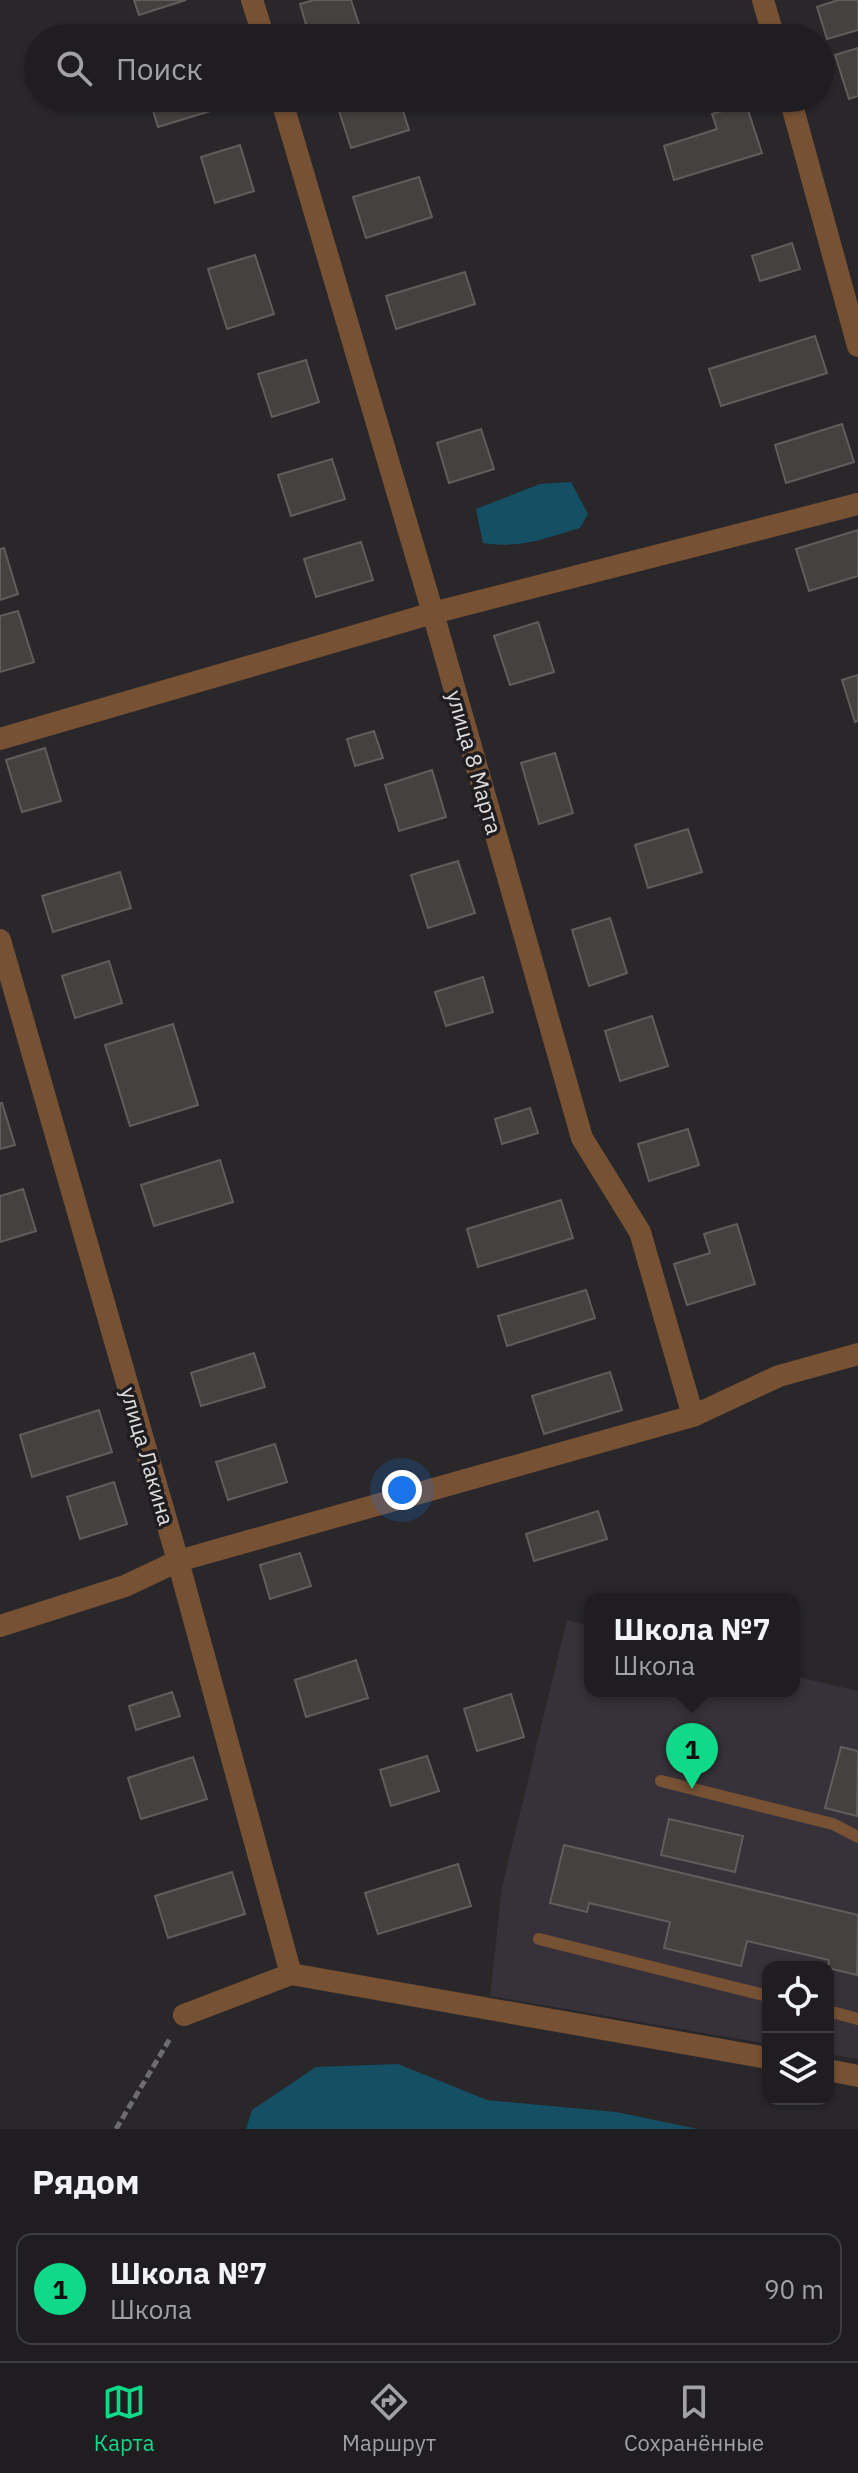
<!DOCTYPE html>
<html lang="ru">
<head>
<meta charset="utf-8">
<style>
  body { margin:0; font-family:"IBM Plex Sans",sans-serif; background:#2c2a2d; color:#f1f3f6 }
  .controls { position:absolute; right:24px; bottom:24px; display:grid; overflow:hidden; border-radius:16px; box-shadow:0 2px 6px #0004 }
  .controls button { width:72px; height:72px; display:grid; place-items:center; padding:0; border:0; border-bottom:2px solid #3c3b3e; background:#1f1d20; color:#f1f3f6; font:40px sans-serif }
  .you { position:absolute; left:402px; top:1490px; width:28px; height:28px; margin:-20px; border:6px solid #fff; border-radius:50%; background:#1a73e8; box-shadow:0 0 0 12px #1a73e833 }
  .badge { display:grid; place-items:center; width:52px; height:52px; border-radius:50%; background:#11d98a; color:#111; font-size:26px; font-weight:700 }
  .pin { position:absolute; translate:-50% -66px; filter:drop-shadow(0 2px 4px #0008) }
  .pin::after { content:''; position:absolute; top:42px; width:28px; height:24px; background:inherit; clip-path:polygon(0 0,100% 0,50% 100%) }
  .popup { position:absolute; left:584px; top:1593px; width:216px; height:104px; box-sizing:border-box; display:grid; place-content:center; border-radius:16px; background:#1f1d20; filter:drop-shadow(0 2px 6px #0005); font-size:26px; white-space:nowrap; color:#a1a2a5 }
  .popup b { font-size:30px; color:#f1f3f6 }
  .popup::after { content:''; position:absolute; left:50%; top:100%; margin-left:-16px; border:16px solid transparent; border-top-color:#1f1d20 }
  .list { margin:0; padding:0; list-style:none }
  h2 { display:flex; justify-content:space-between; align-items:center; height:104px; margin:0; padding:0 32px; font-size:34px }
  h2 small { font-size:26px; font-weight:400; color:#a1a2a5 }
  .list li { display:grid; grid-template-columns:52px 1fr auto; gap:24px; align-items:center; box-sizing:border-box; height:112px; margin:0 16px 16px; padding:0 16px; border:2px solid #3c3b3e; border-radius:16px }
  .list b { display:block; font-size:30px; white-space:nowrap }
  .list p { margin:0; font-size:26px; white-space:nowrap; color:#a1a2a5 }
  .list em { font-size:26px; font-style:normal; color:#a1a2a5 }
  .icon { flex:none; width:44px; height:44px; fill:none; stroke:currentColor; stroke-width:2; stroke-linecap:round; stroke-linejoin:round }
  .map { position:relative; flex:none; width:858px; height:2129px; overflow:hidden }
  .search { position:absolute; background:#1f1d20; box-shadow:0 2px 6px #0004; left:24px; right:24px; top:24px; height:88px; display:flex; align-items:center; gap:20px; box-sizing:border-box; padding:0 28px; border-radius:44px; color:#a1a2a5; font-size:30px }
  .sheet { height:232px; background:#1f1d20 }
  nav { display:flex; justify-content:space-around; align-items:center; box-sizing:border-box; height:112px; border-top:2px solid #3c3b3e; background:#1f1d20; font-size:22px; color:#a1a2a5 }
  nav a { display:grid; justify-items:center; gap:4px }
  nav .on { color:#11d98a }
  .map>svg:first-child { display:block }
  .built { fill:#373239 }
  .water { fill:#144f63 }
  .building { fill:#454140; stroke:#615d5c; stroke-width:2 }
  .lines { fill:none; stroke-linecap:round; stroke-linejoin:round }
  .path { stroke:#6c6b6d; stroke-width:5; stroke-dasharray:8 4; stroke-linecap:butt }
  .service { stroke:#765134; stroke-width:12 }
  .minor { stroke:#765134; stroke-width:22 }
  .labels { text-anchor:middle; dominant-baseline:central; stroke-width:7; stroke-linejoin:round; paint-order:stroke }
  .street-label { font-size:22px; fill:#e0dfe0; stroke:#1f1d20 }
</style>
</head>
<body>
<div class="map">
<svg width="858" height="2129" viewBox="0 0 858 2129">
  <rect width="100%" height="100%" fill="#29272a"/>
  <!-- built -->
  <path class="built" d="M567,1620l23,6v65h204v-15l64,15v368l-30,-5v-87h-60v77l-278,-48 12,-109z"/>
  <!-- water -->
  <g class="water">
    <path d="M571,482l17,32 -8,14c-33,10 -62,21 -97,15l-7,-34 64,-25z"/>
    <path d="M398,2064l89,36 129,12 82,17h-452l6,-19 64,-43z"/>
  </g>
  <!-- building -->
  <g class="building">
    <path d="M134,0h52l-47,15z"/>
    <path d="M314,0h37l9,27 -34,11h-16l-10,-34z"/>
    <path d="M838,0h20v30l-31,9 -10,-32z"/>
    <path d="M726,26l3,12h-42z"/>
    <path d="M858,48v48l-9,3 -14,-44z"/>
    <path d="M149,98h78l3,7 -72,22z"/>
    <path d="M379,98h20l10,32 -58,18 -12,-37z"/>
    <path d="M746,104l16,49 -88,27 -10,-34 53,-17 -5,-15z"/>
    <path d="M240,145l14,46 -39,12 -14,-46z"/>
    <path d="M419,177l13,40 -66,21 -13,-41z"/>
    <path d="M792,243l8,26 -40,12 -8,-25z"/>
    <path d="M255,255l19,59 -47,15 -19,-60z"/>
    <path d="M465,272l10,32 -79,25 -10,-33z"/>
    <path d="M815,336l12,37 -106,33 -12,-37z"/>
    <path d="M306,360l13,42 -47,15 -14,-43z"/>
    <path d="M842,424l12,38 -68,21 -11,-38z"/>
    <path d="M481,429l13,40 -45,14 -12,-40z"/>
    <path d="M332,459l13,40 -54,17 -13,-41z"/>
    <path d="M858,530v46l-49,15 -13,-42z"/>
    <path d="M361,542l12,38 -57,17 -12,-38z"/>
    <path d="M4,548l14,46 -18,6v-51z"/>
    <path d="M18,611l16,51 -34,10v-56z"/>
    <path d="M538,622l16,50 -44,13 -16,-49z"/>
    <path d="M858,675v46l-3,1 -13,-42z"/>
    <path d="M374,731l9,27 -28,8 -8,-27z"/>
    <path d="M45,748l16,53 -39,11 -16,-52z"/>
    <path d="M555,753l18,60 -34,11 -18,-61z"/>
    <path d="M432,770l14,47 -47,14 -14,-46z"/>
    <path d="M688,829l14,43 -54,16 -13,-43z"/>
    <path d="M458,861l17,52 -47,15 -17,-53z"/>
    <path d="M120,872l11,36 -78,24 -11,-36z"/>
    <path d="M610,918l17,55 -38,13 -17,-56z"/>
    <path d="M109,961l13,42 -47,15 -13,-42z"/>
    <path d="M483,977l10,35 -47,14 -11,-34z"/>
    <path d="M652,1016l16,50 -48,15 -15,-50z"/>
    <path d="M173,1024l25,81 -68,21 -25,-81z"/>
    <path d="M0,1103h2l13,42 -15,4z"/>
    <path d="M530,1108l8,25 -36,11 -7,-25z"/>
    <path d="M688,1129l11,36 -50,16 -11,-37z"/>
    <path d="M220,1160l13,42 -79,24 -13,-41z"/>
    <path d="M23,1189l13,42 -36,11v-46z"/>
    <path d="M561,1200l12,38 -95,29 -11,-38z"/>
    <path d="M737,1224l18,60 -68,21 -13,-41 36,-11 -6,-19z"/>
    <path d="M586,1290l9,28 -88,28 -9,-30z"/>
    <path d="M254,1353l11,34 -64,19 -10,-33z"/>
    <path d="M610,1372l12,38 -78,24 -12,-38z"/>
    <path d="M99,1410l13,42 -80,25 -12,-42z"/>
    <path d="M275,1444l12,38 -59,18 -12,-38z"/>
    <path d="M114,1482l13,42 -47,15 -13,-42z"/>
    <path d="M598,1511l9,28 -73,22 -8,-27z"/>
    <path d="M300,1553l11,33 -41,13 -10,-34z"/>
    <path d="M356,1660l12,38 -62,19 -11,-37z"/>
    <path d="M172,1692l8,24 -44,14 -7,-24z"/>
    <path d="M511,1694l13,43 -47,14 -13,-42z"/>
    <path d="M841,1747l17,4 -1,65 -32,-8z"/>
    <path d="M427,1756l12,35 -48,15 -11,-36z"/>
    <path d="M193,1757l14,42 -66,20 -13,-41z"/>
    <path d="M669,1819l74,17 -8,36 -74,-17z"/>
    <path d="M564,1845l294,70 -1,60 -29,-7 1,-8 -82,-19 -6,25 -77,-18 6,-26 -81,-19 -2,9 -37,-9z"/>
    <path d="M458,1864l13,42 -93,28 -13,-41z"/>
    <path d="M232,1872l13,42 -77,24 -13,-42z"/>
  </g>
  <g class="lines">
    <!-- path -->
    <path class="path" d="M116,2129l55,-92"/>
    <!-- service -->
    <g class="service">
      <path d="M661,1781l172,43 25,13"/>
      <path d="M539,1939l229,57"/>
      <path d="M828,2011l30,8"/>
    </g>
    <!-- minor -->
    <g class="minor">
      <path d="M252,0l12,38"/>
      <path d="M763,0l11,38"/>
      <path d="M281,98l152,515 149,525 58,94 53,184"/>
      <path d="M790,98l68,248"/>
      <path d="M0,739l433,-126 425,-109"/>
      <path d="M0,940l178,621 113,413"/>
      <path d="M0,1626l125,-40 53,-25 515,-145 86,-40 79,-22"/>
      <path d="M184,2015l107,-41 477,84"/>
      <path d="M828,2070l30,6"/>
    </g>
  </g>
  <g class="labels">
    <!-- street labels -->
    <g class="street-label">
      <text transform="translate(475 762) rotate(74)">улица 8 Марта</text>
      <text transform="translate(148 1456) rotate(74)">улица Лакина</text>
    </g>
  </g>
</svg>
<div class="controls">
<button><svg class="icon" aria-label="locate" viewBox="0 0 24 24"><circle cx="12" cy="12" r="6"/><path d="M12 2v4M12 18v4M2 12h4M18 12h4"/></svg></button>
<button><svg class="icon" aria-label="layers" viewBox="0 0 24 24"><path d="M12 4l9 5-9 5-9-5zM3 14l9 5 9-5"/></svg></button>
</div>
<div class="you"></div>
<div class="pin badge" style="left:692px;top:1789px">1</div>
<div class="popup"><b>Школа №7</b>Школа</div>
<div class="search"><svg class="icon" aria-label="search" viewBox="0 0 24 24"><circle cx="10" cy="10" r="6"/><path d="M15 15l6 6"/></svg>Поиск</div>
</div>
<section class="sheet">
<h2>Рядом<small></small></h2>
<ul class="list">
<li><span class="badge">1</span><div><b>Школа №7</b><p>Школа</p></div><em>90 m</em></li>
</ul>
</section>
<nav>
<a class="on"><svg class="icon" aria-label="map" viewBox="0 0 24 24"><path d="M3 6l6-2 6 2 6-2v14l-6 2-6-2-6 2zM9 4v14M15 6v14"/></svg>Карта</a>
<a><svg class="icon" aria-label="directions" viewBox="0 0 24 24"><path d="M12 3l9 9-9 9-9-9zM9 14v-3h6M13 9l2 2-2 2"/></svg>Маршрут</a>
<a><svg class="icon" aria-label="saved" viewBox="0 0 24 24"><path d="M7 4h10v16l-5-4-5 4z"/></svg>Сохранённые</a>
</nav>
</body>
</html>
